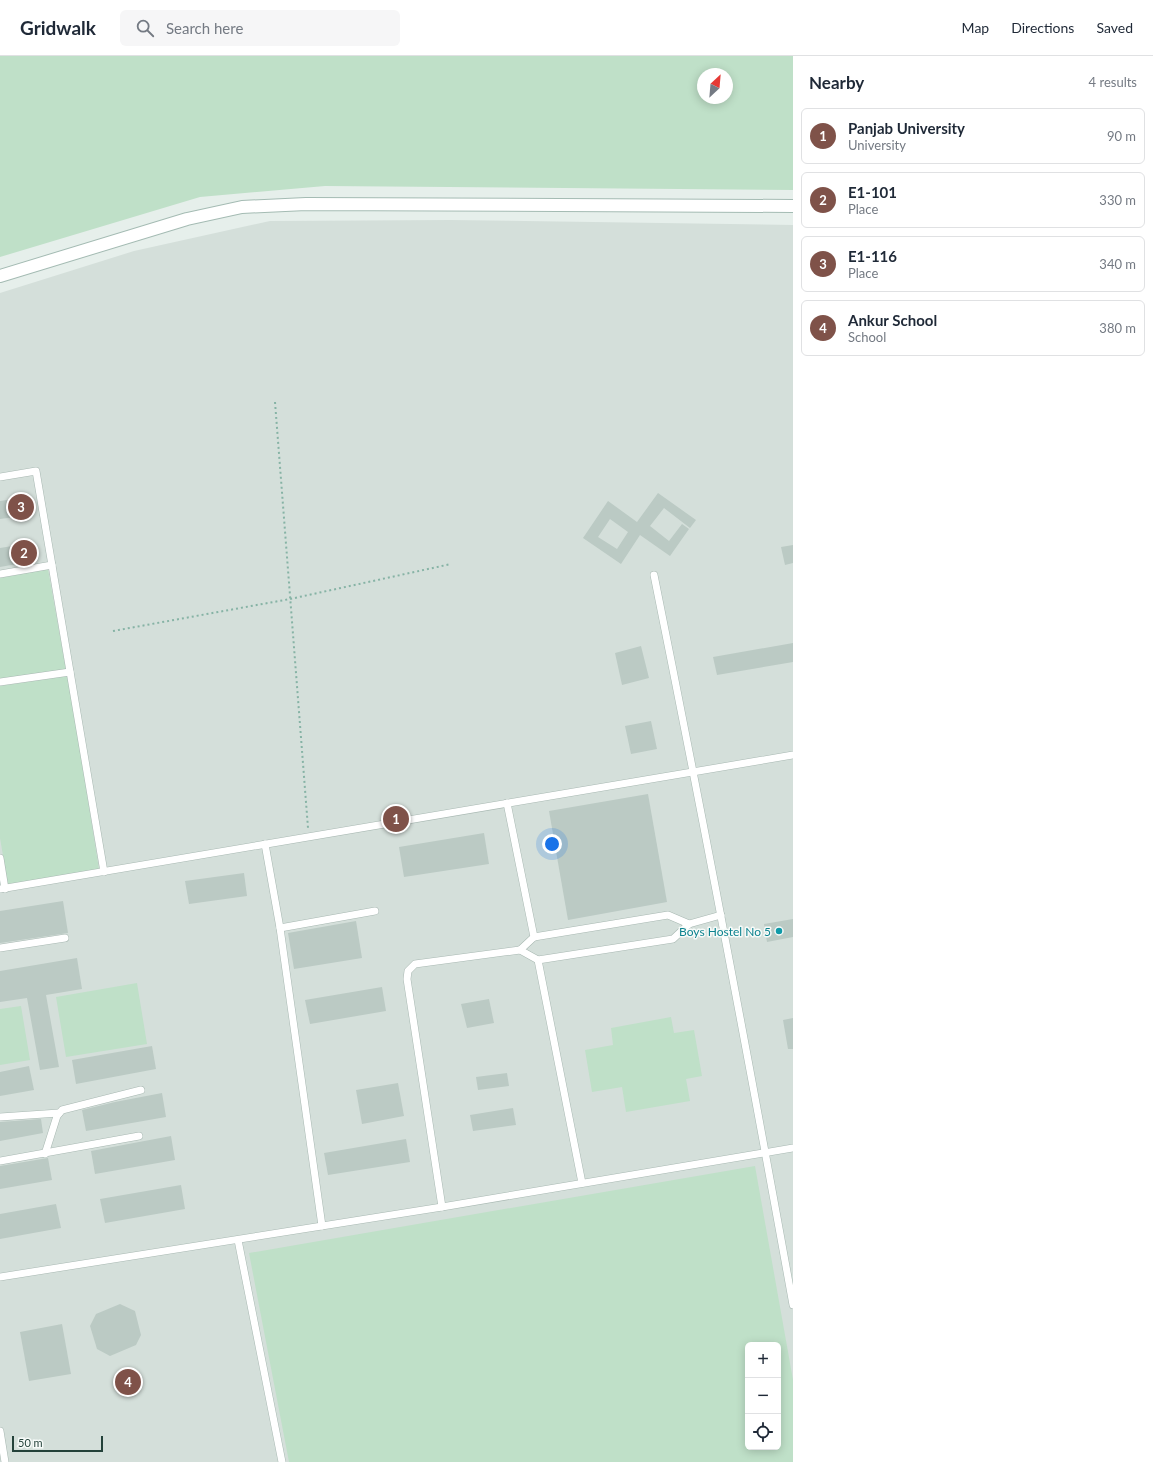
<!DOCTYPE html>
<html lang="en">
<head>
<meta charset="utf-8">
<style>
  body { margin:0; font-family:Lato,sans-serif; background:#f6f6f7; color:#1f2937 }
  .controls { position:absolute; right:12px; bottom:12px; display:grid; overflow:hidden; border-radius:6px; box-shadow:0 2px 10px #0003 }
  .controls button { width:36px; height:36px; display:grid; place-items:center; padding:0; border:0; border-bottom:1px solid #e0e1e3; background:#fff; color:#1f2937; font:20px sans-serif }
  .compass { position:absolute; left:697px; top:12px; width:36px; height:36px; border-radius:50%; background:#fff; box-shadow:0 2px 10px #0003; rotate:26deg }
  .scale { position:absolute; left:12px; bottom:10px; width:91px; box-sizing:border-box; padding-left:4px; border:2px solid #24423a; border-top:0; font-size:11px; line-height:14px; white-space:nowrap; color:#24423a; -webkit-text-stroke:3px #f7fbf9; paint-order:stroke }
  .you { position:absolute; left:552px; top:788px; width:14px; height:14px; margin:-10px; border:3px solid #fff; border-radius:50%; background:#1a73e8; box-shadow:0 0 0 6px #1a73e833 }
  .badge { display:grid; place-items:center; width:26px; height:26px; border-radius:50%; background:#7f5249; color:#fff; font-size:13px; font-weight:700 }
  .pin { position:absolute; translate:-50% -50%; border:2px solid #fff; box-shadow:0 1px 4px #0006 }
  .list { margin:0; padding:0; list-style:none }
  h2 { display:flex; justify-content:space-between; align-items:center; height:52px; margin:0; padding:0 16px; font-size:17px }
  h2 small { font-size:13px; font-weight:400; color:#747a83 }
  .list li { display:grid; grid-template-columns:26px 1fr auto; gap:12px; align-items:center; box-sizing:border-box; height:56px; margin:0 8px 8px; padding:0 8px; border:1px solid #e0e1e3; border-radius:6px }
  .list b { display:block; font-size:15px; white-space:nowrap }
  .list p { margin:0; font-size:13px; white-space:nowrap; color:#747a83 }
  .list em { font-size:13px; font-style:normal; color:#747a83 }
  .icon { flex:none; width:22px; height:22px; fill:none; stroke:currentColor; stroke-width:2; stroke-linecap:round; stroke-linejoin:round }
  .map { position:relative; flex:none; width:793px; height:1406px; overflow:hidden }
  header { display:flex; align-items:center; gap:24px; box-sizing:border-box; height:56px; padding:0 20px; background:#fff; border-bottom:1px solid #e0e1e3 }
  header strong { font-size:19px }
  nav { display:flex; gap:22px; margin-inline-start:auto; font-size:14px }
  .search { width:280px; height:36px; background:#f6f6f7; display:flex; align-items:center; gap:10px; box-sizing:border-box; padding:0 14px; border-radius:6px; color:#747a83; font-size:15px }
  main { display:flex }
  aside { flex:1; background:#fff }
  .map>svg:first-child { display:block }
  .built { fill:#d4dfda; fill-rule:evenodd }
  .green { fill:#bfe0c8; fill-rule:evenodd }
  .building { fill:#bbcac4; fill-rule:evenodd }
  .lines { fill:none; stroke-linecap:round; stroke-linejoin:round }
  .lane-casing { stroke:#a8b8b2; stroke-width:8 }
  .secondary-casing { stroke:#a4bbb3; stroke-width:14 }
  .path { stroke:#86b3a5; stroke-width:2; stroke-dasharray:2 3; stroke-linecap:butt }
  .lane { stroke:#fff; stroke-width:7 }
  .secondary { stroke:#fff; stroke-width:12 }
  .culture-dot { fill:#0f9aa8; stroke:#f7fbf9; stroke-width:1.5 }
  .labels { text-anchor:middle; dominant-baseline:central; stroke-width:3; stroke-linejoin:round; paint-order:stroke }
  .culture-label { font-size:12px; fill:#0d838f; stroke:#f7fbf9; text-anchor:end }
</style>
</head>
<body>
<header>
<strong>Gridwalk</strong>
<div class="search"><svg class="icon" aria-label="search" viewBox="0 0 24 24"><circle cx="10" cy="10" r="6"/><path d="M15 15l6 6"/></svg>Search here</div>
<nav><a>Map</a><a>Directions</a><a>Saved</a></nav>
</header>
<main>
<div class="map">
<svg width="793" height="1406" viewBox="0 0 793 1406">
  <rect width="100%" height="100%" fill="#e6efeb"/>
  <!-- built -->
  <path class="built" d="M450,164l343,5v1237h-793v-1169l134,-42 136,-30zM748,1289h30v102h-30z"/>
  <!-- green -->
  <g class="green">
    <path d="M0,0h793v134l-468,-4 -125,11 -200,60zM703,18h24v24h-24z"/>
    <path d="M48,513l18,101 -66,10v-102z"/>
    <path d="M68,620l31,193 -91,16 -8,-47v-152z"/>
    <path d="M137,927l10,61 -81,13 -10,-60z"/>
    <path d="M21,950l9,54 -30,5v-56z"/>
    <path d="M671,961l3,16 20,-3 8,46 -16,3 4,22 -64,11 -4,-25 -30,5 -7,-42 28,-5 -2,-17z"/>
    <path d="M755,1110l38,214v82h-504l-40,-209zM748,1289h30v102h-30z"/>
  </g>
  <!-- building -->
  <g class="building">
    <path d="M658,437l38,27 -6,8 -26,-20 -14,18 19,15 13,-17 7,5 -19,27 -30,-21 -19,29 -38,-26 25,-37 29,21zM610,463l18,13 -11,17 -19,-12z"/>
    <path d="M27,441l3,18 -30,4v-18z"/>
    <path d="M31,487l3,18 -34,6v-19z"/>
    <path d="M793,489v18l-8,2 -4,-18z"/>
    <path d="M793,587v19l-76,13 -4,-18z"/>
    <path d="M641,590l8,32 -27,7 -7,-32z"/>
    <path d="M651,665l6,28 -26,5 -6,-28z"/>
    <path d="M648,738l19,108 -99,18 -19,-109z"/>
    <path d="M484,777l5,31 -85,13 -5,-30z"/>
    <path d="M244,817l3,23 -58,8 -4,-23z"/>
    <path d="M63,845l5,32 -68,10v-32z"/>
    <path d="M793,863v18l-26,5 -3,-18z"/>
    <path d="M356,865l6,37 -68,11 -6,-36z"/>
    <path d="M77,902l5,31 -36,6 13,72 -19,3 -13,-72 -27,4v-31z"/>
    <path d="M382,931l4,24 -76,13 -5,-24z"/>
    <path d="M489,943l5,24 -27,5 -6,-24z"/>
    <path d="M793,962v31h-5l-5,-29z"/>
    <path d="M152,990l4,23 -80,15 -4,-24z"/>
    <path d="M29,1010l5,24 -34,6v-24z"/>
    <path d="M507,1017l2,13 -31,4 -2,-13z"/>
    <path d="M398,1027l6,33 -42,8 -6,-34z"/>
    <path d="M162,1037l4,24 -80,14 -4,-21 33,-8z"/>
    <path d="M513,1052l3,17 -43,6 -3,-16z"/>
    <path d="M41,1063l2,14 -43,8v-19z"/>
    <path d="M171,1080l4,24 -80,14 -4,-23z"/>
    <path d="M406,1083l4,23 -82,13 -4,-22z"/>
    <path d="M48,1102l4,22 -52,9v-23z"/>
    <path d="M181,1129l4,24 -80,14 -5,-24z"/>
    <path d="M56,1148l5,24 -61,11v-25z"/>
    <path d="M120,1248l15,7 6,24 -5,10 -26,11 -13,-7 -7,-23 6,-12z"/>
    <path d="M62,1268l9,50 -42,7 -9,-49z"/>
  </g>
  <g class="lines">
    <!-- lane casing -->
    <g class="lane-casing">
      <g id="lane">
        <path d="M0,421l36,-6 68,401"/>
        <path d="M0,518l52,-9"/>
        <path d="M654,519c49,243 95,486 139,730"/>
        <path d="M0,626l70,-10"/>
        <path d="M507,747l27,134"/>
        <path d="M265,788l15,84 42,298"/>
        <path d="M0,802l5,31"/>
        <path d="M0,833l793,-134"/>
        <path d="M280,872l95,-17"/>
        <path d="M0,892l65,-10"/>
        <path d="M520,894l18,10 135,-21 16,-15 32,-9"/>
        <path d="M538,904l44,223"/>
        <path d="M0,1061l59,-4"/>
        <path d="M45,1098l12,-38 5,-6 79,-20"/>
        <path d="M0,1105l139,-25"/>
        <path d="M442,1151l-35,-228 1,-8 7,-7 105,-14 14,-13 134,-22 21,9"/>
        <path d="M238,1184l44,222"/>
        <path d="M0,1221l442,-70 351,-59"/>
        <path d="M0,1375l5,31"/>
      </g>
    </g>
    <!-- secondary casing -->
    <g class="secondary-casing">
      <path id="secondary" d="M0,220l187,-57 55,-12 64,-3 487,2"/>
    </g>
    <!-- path -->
    <g class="path">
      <path d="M275,346l33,426"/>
      <path d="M113,575l177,-32 161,-35"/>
    </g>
    <!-- lane -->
    <use href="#lane" class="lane"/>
    <!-- secondary -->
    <use href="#secondary" class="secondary"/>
  </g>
  <!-- markers -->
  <circle class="culture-dot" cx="779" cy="875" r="4"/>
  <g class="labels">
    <!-- culture labels -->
    <g class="culture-label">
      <text x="771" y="875">Boys Hostel No 5</text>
    </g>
  </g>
</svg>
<div class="controls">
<button>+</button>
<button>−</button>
<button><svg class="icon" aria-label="locate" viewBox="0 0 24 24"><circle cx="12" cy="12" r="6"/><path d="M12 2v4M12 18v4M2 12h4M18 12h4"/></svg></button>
</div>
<svg class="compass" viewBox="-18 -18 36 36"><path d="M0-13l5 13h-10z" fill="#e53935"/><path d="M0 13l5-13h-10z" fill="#747a83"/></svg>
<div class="scale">50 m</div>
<div class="you"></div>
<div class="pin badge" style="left:396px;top:763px">1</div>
<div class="pin badge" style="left:24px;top:497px">2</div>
<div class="pin badge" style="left:21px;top:451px">3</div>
<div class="pin badge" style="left:128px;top:1326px">4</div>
</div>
<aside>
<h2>Nearby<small>4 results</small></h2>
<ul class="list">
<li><span class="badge">1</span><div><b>Panjab University</b><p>University</p></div><em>90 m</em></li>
<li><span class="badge">2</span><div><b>E1-101</b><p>Place</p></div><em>330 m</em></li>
<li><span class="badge">3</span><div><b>E1-116</b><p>Place</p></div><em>340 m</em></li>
<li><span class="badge">4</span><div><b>Ankur School</b><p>School</p></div><em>380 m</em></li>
</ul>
</aside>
</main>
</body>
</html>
